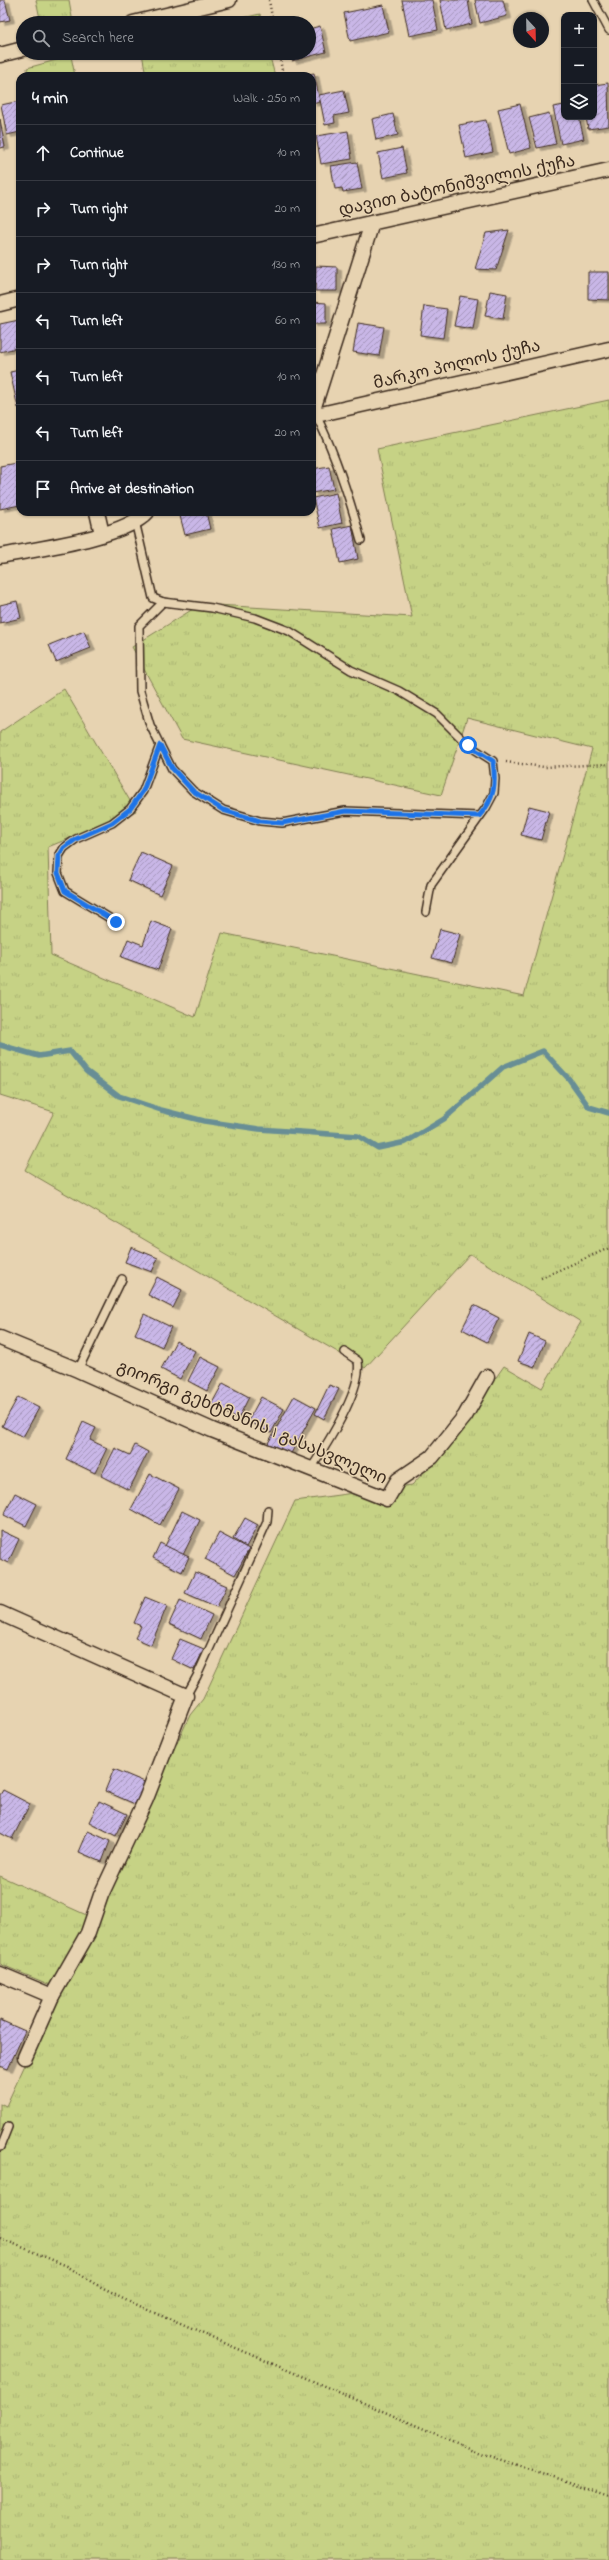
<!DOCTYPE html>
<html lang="en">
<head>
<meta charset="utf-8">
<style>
  body { margin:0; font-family:"Indie Flower","Noto Sans Georgian",sans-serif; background:#20242c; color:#f1f3f6 }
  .controls { position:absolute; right:12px; top:12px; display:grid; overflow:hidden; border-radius:8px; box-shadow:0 1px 3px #0004 }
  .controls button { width:36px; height:36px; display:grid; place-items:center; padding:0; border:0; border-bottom:1px solid #363941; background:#171b24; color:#f1f3f6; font:20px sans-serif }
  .compass { position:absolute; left:513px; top:12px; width:36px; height:36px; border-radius:50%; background:#171b24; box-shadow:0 1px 3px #0004; rotate:158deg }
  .stop { position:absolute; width:12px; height:12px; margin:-9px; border:3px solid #1a73e8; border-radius:50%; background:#fff }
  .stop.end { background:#1a73e8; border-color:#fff; box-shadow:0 1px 4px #0008 }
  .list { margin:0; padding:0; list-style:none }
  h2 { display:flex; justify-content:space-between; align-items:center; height:52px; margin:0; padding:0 16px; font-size:17px }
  h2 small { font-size:13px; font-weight:400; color:#9ea1a6 }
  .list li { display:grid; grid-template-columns:26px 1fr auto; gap:12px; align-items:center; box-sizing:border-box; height:56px; padding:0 16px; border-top:1px solid #363941 }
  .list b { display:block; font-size:15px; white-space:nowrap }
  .list em { font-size:13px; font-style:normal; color:#9ea1a6 }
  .icon { flex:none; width:22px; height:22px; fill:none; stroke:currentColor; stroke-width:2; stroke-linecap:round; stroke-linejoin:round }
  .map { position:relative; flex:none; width:609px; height:2560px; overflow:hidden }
  .search { position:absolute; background:#171b24; box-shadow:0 1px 3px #0004; left:16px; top:16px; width:300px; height:44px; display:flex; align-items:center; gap:10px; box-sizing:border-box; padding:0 14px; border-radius:22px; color:#9ea1a6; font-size:15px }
  .panel { position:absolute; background:#171b24; box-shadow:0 1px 3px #0004; left:16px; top:72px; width:300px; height:444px; border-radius:12px }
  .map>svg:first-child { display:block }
  .grass { fill:url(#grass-tufts); stroke:#807e52 }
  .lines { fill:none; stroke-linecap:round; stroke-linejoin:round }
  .stream { stroke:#678e95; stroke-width:5.5 }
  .building { fill:url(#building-hatch); stroke:#3b2a1e; filter:url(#shadow) }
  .lane-casing { stroke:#3b2a1e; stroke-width:10 }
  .street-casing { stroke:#3b2a1e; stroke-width:17 }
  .path { stroke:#3b2a1e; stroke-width:2.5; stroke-dasharray:1 3; stroke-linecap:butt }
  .lane { stroke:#e7d3b1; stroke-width:7 }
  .street { stroke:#e7d3b1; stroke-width:14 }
  .route { stroke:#1a73e8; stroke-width:5 }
  .labels { text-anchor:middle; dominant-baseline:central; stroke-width:3; stroke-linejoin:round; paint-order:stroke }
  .street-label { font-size:17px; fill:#3b2a1e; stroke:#e7d3b1 }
</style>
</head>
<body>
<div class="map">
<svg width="609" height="2560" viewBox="0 0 609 2560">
  <defs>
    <pattern id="grass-tufts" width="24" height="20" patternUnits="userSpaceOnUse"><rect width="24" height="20" fill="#c6d285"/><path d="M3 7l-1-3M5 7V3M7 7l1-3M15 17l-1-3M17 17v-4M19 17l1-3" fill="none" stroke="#abb472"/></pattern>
    <pattern id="building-hatch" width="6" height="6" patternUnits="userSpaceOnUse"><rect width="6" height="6" fill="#c9b7e7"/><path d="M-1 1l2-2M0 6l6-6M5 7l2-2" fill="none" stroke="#a495bb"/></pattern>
    <filter id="shadow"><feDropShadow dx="4.5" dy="2.5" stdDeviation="0" flood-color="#0004"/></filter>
  </defs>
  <rect width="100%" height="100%" fill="#e7d3b1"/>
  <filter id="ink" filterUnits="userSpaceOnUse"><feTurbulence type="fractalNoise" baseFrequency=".025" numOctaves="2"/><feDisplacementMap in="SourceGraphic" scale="8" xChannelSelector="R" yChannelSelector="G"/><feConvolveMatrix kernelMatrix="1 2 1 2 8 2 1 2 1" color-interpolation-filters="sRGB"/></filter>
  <g filter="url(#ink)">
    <!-- grass -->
    <g class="grass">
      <path d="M36,0h33l4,23h-32z"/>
      <path d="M260,14l2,9h-42z"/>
      <path d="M142,53h127l6,23h-129z"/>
      <path d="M71,56l4,20h-47l-1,-8z"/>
      <path d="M609,400v2160h-609v-457l6,3 54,-117 -60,-25v-88l93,42 8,-11 89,-192 13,-16 92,-198 117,-16 33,-35 59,-84 38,22 39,-66 -111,-68 -105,114 -340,-198 29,-58 -54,-17v-363l64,-43 72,122 -88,36 3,108 144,62 27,-84 302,63 68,-247 -125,-31 -26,77 -259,-56 -50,-92 69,-43 211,13 -35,-168z"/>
    </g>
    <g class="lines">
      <!-- stream -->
      <path class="stream" d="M0,1045l39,11 31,-5 16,20 33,25 42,14 43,11 55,8 99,7 20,12 28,-6 38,-23 59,-52 40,-16 26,28 20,28 20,6"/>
    </g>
    <!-- building -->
    <g class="building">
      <path d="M0,0h5l5,20 -10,2z"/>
      <path d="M402,0h30l6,30 -29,6z"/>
      <path d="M440,0h28l4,24 -26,6z"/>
      <path d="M475,0h28l4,16 -27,7z"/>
      <path d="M383,5l6,27 -39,9 -6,-28z"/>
      <path d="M320,26l6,26 -34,9 -2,-8h19v-24z"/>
      <path d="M314,73l6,29 -8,2v-28h-14z"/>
      <path d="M608,83l1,43 -21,3 -2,-12h8v-32z"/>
      <path d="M344,90l5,23 -15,3 1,7 -10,2 -6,-30z"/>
      <path d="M20,101v31l-13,3 -6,-30z"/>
      <path d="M520,104l11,44 -22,6 -11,-45z"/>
      <path d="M564,105v12h15l5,22 -23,5 -8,-37z"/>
      <path d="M549,113l7,31 -19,4 -8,-30z"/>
      <path d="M393,114l5,21 -22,5 -4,-21z"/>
      <path d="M0,119l5,28 -5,1z"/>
      <path d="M486,120l7,32 -27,6 -7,-33z"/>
      <path d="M348,131l4,28 -31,5 -5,-28z"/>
      <path d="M402,148l5,25 -24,5 -5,-25z"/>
      <path d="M357,162l5,27 -19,3 -1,-4 -7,1 -4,-23z"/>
      <path d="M509,230l-13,40 -21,-1 11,-36z"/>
      <path d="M316,266l21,1v24h-22z"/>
      <path d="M588,272h21v28l-21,-1z"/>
      <path d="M490,291l17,3 -4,25 -18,-3z"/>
      <path d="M460,296l18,3 -5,30 -19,-3z"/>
      <path d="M312,302l14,1v21h-14z"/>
      <path d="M424,306l23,3 -4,29 -23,-3z"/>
      <path d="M19,320l1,27 -20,5v-28z"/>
      <path d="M358,323l26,4 -5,29 -26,-4z"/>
      <path d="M20,370v37l-2,1 -8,-36z"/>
      <path d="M16,463l4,24v18l-20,4v-43z"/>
      <path d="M329,466l5,23 -22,4v-24z"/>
      <path d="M336,493l6,30 -22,5 -7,-30z"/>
      <path d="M179,512h27l4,17 -25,6z"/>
      <path d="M352,525l6,34 -18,4 -7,-34z"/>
      <path d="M17,601l4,17 -21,5v-18z"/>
      <path d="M84,631l7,17 -35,14 -7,-17z"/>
      <path d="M529,806l20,5 -8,29 -20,-5z"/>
      <path d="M141,852l32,14 -13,29 -32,-15z"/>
      <path d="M151,921l21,8 -14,41 -37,-13 7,-18 15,6z"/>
      <path d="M440,929l20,5 -8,29 -20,-5z"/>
      <path d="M131,1247l27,11 -6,14 -27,-10z"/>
      <path d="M157,1277l25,13 -9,18 -25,-13z"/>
      <path d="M474,1305l25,13 -12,24 -25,-13z"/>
      <path d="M144,1314l27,13 -9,20 -27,-13z"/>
      <path d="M529,1334l16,7 -10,26 -17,-6z"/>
      <path d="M176,1341l19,10 -15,28 -19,-10z"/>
      <path d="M200,1357l20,10 -13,24 -19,-10z"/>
      <path d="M223,1383l26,14 -11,22 -27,-14z"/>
      <path d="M329,1385l10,4 -15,30 -9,-5z"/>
      <path d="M294,1396l22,12 -27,49 -22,-12z"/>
      <path d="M18,1397l21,11 -16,29 -21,-11z"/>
      <path d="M261,1397l23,12 -13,24 -23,-12z"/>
      <path d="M83,1422l13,6 -6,12 17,8 -12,25 -29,-14z"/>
      <path d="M135,1445l13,7 -19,38 -28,-14 14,-28 15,7z"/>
      <path d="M150,1474l29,15 -19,36 -29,-16z"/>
      <path d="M15,1493l22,11 -11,22 -22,-11z"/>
      <path d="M182,1511l18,9 -17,35 -18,-9z"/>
      <path d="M245,1518l13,7 -12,22 -13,-8z"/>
      <path d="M0,1530l19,9 -11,24 -8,-4z"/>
      <path d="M219,1533l30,16 -14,26 -30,-16z"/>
      <path d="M160,1543l29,14 -7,15 -29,-14z"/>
      <path d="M195,1572l32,14 -10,21 -32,-14z"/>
      <path d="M145,1597l22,9 -16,39 -16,-7 6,-12 -7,-3z"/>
      <path d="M180,1600l32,15 -11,24 -32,-15z"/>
      <path d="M180,1639l24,10 -10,21 -23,-11z"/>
      <path d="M114,1769l33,14 -10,22 -32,-14z"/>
      <path d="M3,1790l27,14 -18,35 -12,-6v-38z"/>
      <path d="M99,1801l28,13 -11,22 -27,-14z"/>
      <path d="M88,1831l22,10 -8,21 -23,-10z"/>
      <path d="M0,2020l25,11 -17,38 -8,-3z"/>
    </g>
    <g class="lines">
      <!-- lane casing -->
      <g class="lane-casing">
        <g id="lane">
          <path d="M593,0l16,30"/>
          <path d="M316,415c20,40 33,81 45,125"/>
          <path d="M135,521l18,77 10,4 49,6 43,10 34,13 62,39 48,21 38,23 31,31 25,16 2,18 -1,14 -8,15 -55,77 -5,27"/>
          <path d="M163,602l-24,24 1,65 10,34 22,44 21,22 30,19 37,11 22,2 63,-12 134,5"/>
          <path d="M116,922l-51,-31 -7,-18 1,-17 5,-8 12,-9 36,-16 18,-14 13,-18 17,-46"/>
          <path d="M78,1370l44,-91"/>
          <path d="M310,1470c16,-24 53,-81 48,-109l-13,-9"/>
          <path d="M186,1696l11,-20 70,-154 1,-12"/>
          <path d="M0,2147l8,-20"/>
        </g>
      </g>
      <!-- street casing -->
      <g class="street-casing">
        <g id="street">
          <path d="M133,23l96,-23"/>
          <path d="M0,55l23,-6"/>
          <path d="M312,236l297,-66"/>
          <path d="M0,304l20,-5"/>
          <path d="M312,413l60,-190"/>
          <path d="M312,416l297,-67"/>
          <path d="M97,512l5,22"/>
          <path d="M0,556c35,-7 124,-18 147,-44"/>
          <path d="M0,1338l78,32 134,60 175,69 11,-19 34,-23 33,-41 22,-39"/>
          <path d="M0,1613l186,83 -40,103 -45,96 -13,38 -36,63 -27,61"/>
          <path d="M0,1974l52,22"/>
        </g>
      </g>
      <!-- path -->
      <g class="path">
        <path d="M269,0l4,23"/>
        <path d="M279,53l4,23"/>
        <path d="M506,762l38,5 65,-3"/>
        <path d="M541,1278l68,-30"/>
        <path d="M0,2238l67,28 28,18 55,27 330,142 129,42"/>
      </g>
      <!-- lane -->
      <use href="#lane" class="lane"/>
      <!-- street -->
      <use href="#street" class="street"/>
    </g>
  </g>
  <g class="lines" filter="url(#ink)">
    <!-- route -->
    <path class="route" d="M116,922l-51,-31 -7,-18 1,-17 5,-8 12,-9 36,-16 18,-14 13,-18 17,-46 12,23 21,23 30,19 37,11 22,2 64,-12 133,5c16,-17 17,-33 14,-55l-25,-16"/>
  </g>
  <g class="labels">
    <!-- street labels -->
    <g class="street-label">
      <text transform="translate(457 186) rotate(-12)">დავით ბატონიშვილის ქუჩა</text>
      <text transform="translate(457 365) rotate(-13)">მარკო პოლოს ქუჩა</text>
      <text transform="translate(252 1423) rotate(23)">გიორგი გეხტმანის I გასასვლელი</text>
    </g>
  </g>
</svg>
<div class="controls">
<button>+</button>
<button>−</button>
<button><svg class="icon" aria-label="layers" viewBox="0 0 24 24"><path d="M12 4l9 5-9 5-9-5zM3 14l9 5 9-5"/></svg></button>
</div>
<svg class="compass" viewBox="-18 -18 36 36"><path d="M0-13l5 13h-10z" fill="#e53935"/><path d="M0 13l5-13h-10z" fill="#9ea1a6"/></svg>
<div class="stop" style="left:468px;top:745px"></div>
<div class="stop end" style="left:116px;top:922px"></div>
<div class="search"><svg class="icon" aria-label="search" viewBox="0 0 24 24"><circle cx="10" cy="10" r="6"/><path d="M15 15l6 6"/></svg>Search here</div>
<section class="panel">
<h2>4 min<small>Walk · 250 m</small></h2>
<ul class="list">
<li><svg class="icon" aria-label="ahead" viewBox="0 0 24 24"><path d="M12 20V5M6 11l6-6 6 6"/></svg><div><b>Continue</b></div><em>10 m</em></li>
<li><svg class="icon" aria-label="right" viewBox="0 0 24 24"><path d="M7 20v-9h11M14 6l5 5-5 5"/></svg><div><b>Turn right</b></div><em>20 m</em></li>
<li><svg class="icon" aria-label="right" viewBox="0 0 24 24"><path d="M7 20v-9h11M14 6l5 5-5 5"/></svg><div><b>Turn right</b></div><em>130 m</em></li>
<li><svg class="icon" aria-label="left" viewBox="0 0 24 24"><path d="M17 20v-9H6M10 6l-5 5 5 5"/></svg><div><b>Turn left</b></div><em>60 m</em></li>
<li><svg class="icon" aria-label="left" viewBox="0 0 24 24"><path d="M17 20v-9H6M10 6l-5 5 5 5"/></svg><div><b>Turn left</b></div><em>10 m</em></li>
<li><svg class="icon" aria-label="left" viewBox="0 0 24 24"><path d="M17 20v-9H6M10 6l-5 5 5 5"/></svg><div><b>Turn left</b></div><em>20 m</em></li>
<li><svg class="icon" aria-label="arrive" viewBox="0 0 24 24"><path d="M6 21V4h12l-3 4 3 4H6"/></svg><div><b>Arrive at destination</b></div></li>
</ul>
</section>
</div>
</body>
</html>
